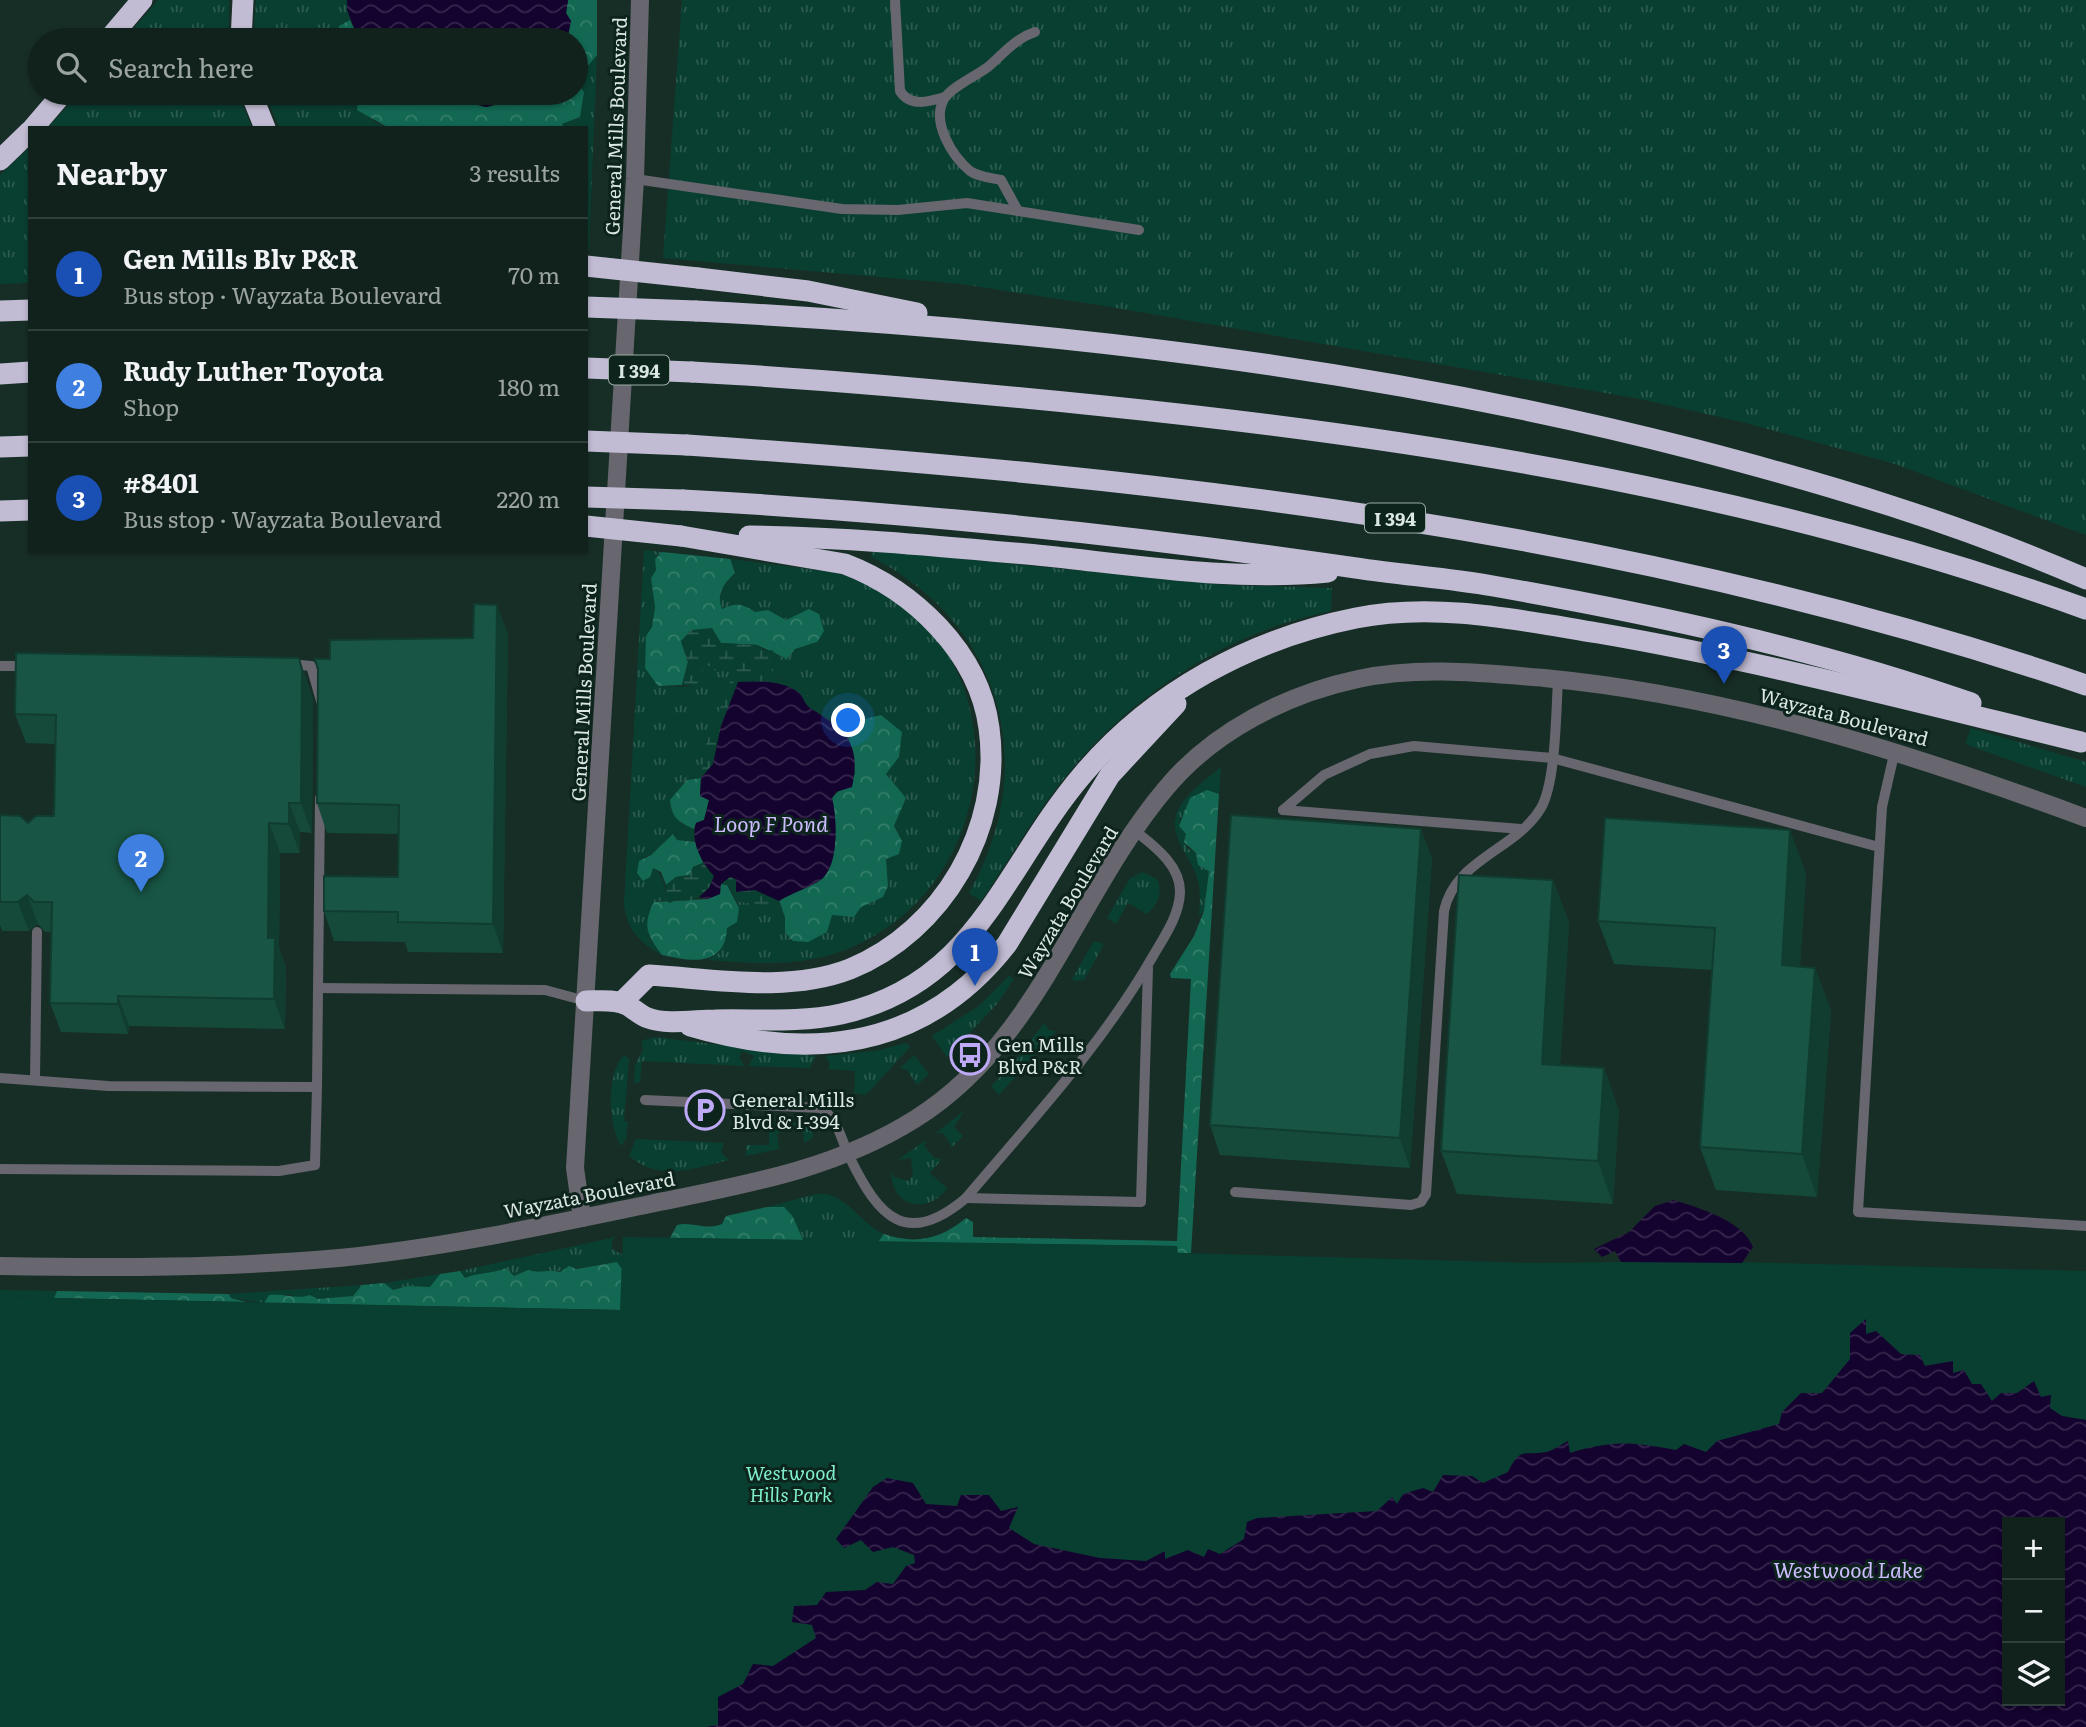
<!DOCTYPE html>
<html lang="en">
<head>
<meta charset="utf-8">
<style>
  body { margin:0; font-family:Literata,serif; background:#1e2f29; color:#f1f3f6 }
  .controls { position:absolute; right:21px; bottom:21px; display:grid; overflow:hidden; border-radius:0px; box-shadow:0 2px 5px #0004 }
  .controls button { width:63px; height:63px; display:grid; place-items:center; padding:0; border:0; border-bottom:2px solid #303f3b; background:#11221c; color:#f1f3f6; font:35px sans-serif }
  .you { position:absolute; left:849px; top:721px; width:24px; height:24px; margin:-18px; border:5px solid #fff; border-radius:50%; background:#1a73e8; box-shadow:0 0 0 10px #1a73e833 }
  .badge { display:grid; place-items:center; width:46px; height:46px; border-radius:50%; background:#0f766e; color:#fff; font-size:23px; font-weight:700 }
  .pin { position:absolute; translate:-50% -58px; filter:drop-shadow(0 2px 4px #0008) }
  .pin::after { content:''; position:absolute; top:37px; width:24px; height:21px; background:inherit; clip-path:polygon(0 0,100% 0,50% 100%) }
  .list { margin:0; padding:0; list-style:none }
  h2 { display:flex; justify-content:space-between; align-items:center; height:91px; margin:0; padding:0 28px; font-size:30px }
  h2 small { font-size:23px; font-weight:400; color:#9ca4a3 }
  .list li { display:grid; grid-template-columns:46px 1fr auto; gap:21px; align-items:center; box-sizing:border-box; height:112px; padding:0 28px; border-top:2px solid #303f3b }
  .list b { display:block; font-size:26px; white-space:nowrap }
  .list p { margin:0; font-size:23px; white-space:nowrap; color:#9ca4a3 }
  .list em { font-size:23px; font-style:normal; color:#9ca4a3 }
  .icon { flex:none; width:38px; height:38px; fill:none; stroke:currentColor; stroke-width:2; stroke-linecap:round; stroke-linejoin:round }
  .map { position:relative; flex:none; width:2086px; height:1727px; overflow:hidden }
  .search { position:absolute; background:#11221c; box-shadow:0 2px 5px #0004; left:28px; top:28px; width:560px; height:77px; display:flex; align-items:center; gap:18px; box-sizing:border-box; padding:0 24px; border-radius:38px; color:#9ca4a3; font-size:26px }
  .panel { position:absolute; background:#11221c; box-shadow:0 2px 5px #0004; left:28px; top:126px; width:560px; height:427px; border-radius:0px }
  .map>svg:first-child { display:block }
  .grass { fill:url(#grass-tufts) }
  .forest { fill:url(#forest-crowns) }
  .wetland { fill:url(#wetland-marsh) }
  .green { fill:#093f31; fill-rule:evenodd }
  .water { fill:url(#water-waves); fill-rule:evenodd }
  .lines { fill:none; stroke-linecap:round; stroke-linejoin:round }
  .service { stroke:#68666f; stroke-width:10 }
  .tertiary { stroke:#68666f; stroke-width:18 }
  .motorway { stroke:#c1bcd3; stroke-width:21 }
  .motorway-bridge { stroke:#c1bcd3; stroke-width:21 }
  .wall { fill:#15493a }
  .shaded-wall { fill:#113c30 }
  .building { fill:#185544; stroke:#113c30; stroke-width:2 }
  .labels { text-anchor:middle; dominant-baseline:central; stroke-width:6; stroke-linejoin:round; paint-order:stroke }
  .shield { fill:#0d241d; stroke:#9caca7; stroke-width:2 }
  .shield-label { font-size:18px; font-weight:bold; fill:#dae7e2 }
  .street-label { font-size:19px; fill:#dae7e2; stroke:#0d241d }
  .poi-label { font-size:19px; fill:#dae7e2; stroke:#0d241d; text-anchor:start }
  .park-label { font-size:19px; font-style:italic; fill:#7fefcc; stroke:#0d241d }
  .water-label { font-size:21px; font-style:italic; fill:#cdbdff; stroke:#0d241d }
</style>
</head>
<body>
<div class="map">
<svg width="2086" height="1727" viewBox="0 0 2086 1727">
  <defs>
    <pattern id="grass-tufts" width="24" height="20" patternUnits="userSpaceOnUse" patternTransform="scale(1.75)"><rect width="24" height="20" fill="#093f31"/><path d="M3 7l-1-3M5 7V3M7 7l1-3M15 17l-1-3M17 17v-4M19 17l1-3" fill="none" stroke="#2c5b4f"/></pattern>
    <pattern id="forest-crowns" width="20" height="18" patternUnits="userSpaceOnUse" patternTransform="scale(1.75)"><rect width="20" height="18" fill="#126852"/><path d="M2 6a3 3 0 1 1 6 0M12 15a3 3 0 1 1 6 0" fill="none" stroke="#347e6b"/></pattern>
    <pattern id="wetland-marsh" width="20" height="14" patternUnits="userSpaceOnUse" patternTransform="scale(1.75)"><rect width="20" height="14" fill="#093f31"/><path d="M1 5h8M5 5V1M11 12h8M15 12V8" fill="none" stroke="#2c5b4f"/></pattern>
    <pattern id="water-waves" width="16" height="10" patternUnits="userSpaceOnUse" patternTransform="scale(1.75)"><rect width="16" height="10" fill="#14022f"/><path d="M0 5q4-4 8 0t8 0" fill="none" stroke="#36274d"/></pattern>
  </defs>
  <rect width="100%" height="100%" fill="#172e26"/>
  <!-- grass -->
  <g class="grass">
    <path d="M158,0h71v40h-105z"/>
    <path d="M256,0h91l3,20 -10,6 -2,12 -85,2z"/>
    <path d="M682,0h1404v535l-191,-71 -149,-41 -106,-24 -535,-93 -144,-22 -298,-26z"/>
    <path d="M597,55l-8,195h-3v-122h-22l-2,-4 18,-7 4,-25 -5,-5 3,-14z"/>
    <path d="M79,93h159l14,35h-204z"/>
    <path d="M264,93h95l-3,6 18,23 15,6h-109z"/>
    <path d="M30,147v136l-30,1v-109z"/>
    <path d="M644,550l18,2 -7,7 1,11 -5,8 4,29 -3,20 -6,9 -1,32 13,18 36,1 9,-26 32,11 -30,75 -4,31 -14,2 -7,43 14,6 1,13 -18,-2 -3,-6 -23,21 -7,2c14,16 23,20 21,43l-11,2 -4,37 12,16c-22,-12 -35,-25 -38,-51z"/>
    <path d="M872,550l353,35 107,3 -1,23c-96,19 -184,74 -249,146 -39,43 -69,97 -101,144l-12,-8c72,-127 34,-269 -98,-336z"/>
    <path d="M730,559l109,14c179,52 178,295 20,371 -49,24 -99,20 -151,16l11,-7 8,-25 12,-20 -3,-7 46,8 3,8 46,-2 52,-18 5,-11 -2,-27 16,-18 -8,-15 12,-28 -20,-24 13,-17 3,-25 -21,-17 -25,6 -5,13c-13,-15 -24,-19 -39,-30 -17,-13 -18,-20 -40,-29l5,-20 10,4 8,-10 22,-7 -8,-33 -23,11 -18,-10 -13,2c-13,-9 -20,-9 -34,-2 -5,-15 2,-26 14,-37z"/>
    <path d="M1971,728l115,34v25l-121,-43z"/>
    <path d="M1221,767l-2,27 -12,-4 -27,29 -1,7 7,8 1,14 9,5 13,18 -5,40 -5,5c1,-13 2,-26 -2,-39 -6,-19 -27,-40 -21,-61 5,-19 30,-37 45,-49z"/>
    <path d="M1143,872l14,7c6,13 1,26 -10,35l-19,-11 -12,21 -9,-6 23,-40z"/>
    <path d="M1094,941l10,3 -20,36 -8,1 -4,-2z"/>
    <path d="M1009,976l5,3 -17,25 -50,53 -15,-21 48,-31z"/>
    <path d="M1044,1023l5,7 7,1 -57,64 -8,-9 20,-20z"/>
    <path d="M654,1037l162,19 -6,12 -62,-2 6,-10 -12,-5 -3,6 6,9 -103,-5 -2,21 -6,2 1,-19 8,-15 -2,-9z"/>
    <path d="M906,1043l4,4 -44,48 -12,-2 1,-22 -26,-2v-8l-4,-5 50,-5z"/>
    <path d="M624,1055l5,4 -5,62 4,1 -2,17 -5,7c-13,-21 -15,-73 3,-91z"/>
    <path d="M914,1055l15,19 -12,11 -10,-15 -7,-2z"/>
    <path d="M965,1110l-11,17 9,9 -11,11 -9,-14h-7z"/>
    <path d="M773,1123h29l11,6v9l-9,5 -1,-10 -13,-5 -13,6 2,15 -33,7v-11h23v-18z"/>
    <path d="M636,1139l88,4 -3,9 8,8c-34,8 -70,22 -100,-4z"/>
    <path d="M926,1140l-2,6 11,12 7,1 -12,14 17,15c-19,29 -59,17 -55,-18l2,7 14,4 5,-6 -2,-17 -13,2z"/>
    <path d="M816,1194c29,-4 44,30 68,40l-6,8 -75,-2 -10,-23 -26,-10z"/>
    <path d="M616,1237l-4,4v8l11,6 -1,14 -5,-7 -78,12 -11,-4 -14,6 -8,-8c-14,6 -27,4 -41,10l-5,-7z"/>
    <path d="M440,1274l-9,13 -23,-1 -15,4 -9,-7z"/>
    <path d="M362,1285l-9,11 -35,3 -8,-4 -11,4 -8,-4h-22l-5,8 -33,-5 -2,-4z"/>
    <path d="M0,1290l57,1 -3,7 -54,-1z"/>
  </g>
  <!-- forest -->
  <g class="forest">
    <path d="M568,0h29v55l-15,18 -3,13 5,6 -4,25 -18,7 2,4h-175l-32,-18 2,-17h71l56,14 30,-7v-7h60v-53h-9l4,-19 -5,-8z"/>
    <path d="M350,20l9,20h-34l13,-2 1,-12z"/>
    <path d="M662,552l68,7 5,14c-12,11 -19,22 -13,36 13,-6 20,-6 33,3l13,-2 18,10 23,-11 10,5 5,17 -7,11 -22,7 -8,10 -30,-14 -76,-4 7,21 -6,23 -24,1 -13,-18 1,-32 6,-9 3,-20 -4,-29 5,-8 -1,-11z"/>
    <path d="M881,715l21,17 -3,25 -13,17 20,24 -12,28 8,15 -3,13 -13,5 2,27 -5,11 -22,10 -7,10 -22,-2 -5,17 -19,10 -15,-1 -8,-9v-15l-6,-16c12,-8 35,-15 44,-23 16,-16 14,-60 9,-80l23,-24 -6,-35 7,-18z"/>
    <path d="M701,778l-1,18 9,4 -5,20 -8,3 -2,6c-16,-7 -22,-11 -24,-29l17,-20z"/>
    <path d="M1207,790l12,4 -28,459h-14v-7l-299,-4 6,-8c32,11 57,5 82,-16l7,4v15l204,4 14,-262 -20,-1 -1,-4 24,-38 10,-25 5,-40 -11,-6 -2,-12 -12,-11 2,-8 -7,-8 11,-28z"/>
    <path d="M673,834l4,6 18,2 8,21 -10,4 -3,8 -14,2 -10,8 -5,-13 -8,-4 -3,9 -7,4 -6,-8 2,-12 12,-6z"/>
    <path d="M721,884l6,1 12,23 -2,14 -10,6c-2,39 -35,34 -65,27 -15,-20 -20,-30 -8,-53l54,-3z"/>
    <path d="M767,1207h17l9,10 10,23 -133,-2 7,-13c16,-4 28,6 45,-1l4,-8z"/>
    <path d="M617,1262l5,7 -1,41 -357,-7 5,-8c16,-2 27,5 41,0l8,4 35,-3 9,-11 22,-2 9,7 15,-4 22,1 10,-13 20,-3 5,7c14,-6 27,-4 41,-10l8,8 14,-6c12,4 20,-1 32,2l9,-6 7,3z"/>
    <path d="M57,1291l172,3 2,4 15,4 -192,-4z"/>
  </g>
  <!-- wetland -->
  <g class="wetland">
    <path d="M712,628l9,15 36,2 9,6 6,-1 5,5 -5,20 34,18 7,12 12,5 26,24 -2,5 -16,-18 -27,-15 -85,20 -8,38 -12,14 4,-31 29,-75 -18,-1 -13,-9 -1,13 -7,12 -13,-2 6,-23 -7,-21 10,-11z"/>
    <path d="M703,863l12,13c-7,16 -19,29 -37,23l-8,4 -5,-3 1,-15 10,-8 14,-2 3,-8z"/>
    <path d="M730,877l49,24 3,8 -46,-8 -8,-16 -7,-1z"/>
  </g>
  <!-- green -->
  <path class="green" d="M623,1237l554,9 1,7 360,10 163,-2 385,10v456h-2086v-430l620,13zM2007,1522h53v179h-53z"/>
  <!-- water -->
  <g class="water">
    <path d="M347,0h221l-2,13 5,8 -4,19h-208l-12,-30z"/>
    <path d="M430,93h86v7l-30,7z"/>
    <path d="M738,682c20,-1 41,-2 59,9 6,4 7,13 13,17 34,22 52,34 42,79l-16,5 -4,6c5,20 7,64 -9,80 -9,8 -32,15 -44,23l-24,-11 -19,2v-13l-6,-2 -9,7 -1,10 -12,5 -9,-2 10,-9 5,-12c-12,-14 -24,-33 -18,-53l8,-3 5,-20 -9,-4 1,-18 12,-14 8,-38z"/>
    <path d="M1674,1200c27,9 68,20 79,47l-11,16 -121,-1 -6,-11 -13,6 -8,-8 35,-17 26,-26z"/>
    <path d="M1866,1319v15l10,-3 25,23 19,1 5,11 28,-5v12l11,-3 8,14h9l11,17 9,-8h16l17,-12 7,16 10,-2 -1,13 12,8 24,4v307h-1380l12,-2v-28l25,-13 10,-20 20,2 43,-28 -4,-13 -20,-3 2,-16 23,-1 9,-13 39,-2 12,-8 16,2 13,-18 9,-3 -1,-8 -21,-8 -20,5 -12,-12 -17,8 -8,-9 37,-52 14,-9 26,5 13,21 31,2 4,-11h28l12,16 17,-4 -9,21 25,16 66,14 46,3 19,-10v8l23,-9 16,7 4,-8 12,5 24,-15 3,-17 10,-4 120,-7 15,-14 5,7 6,-10 20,-6 10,4 10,-17 29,1 11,7 25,-11c13,-26 16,-16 38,-20 7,-1 16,-8 22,-11l2,12c44,-13 61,-11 106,-3l8,-6 22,8 11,-11 62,-17 3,-12 19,-19h21l28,-34v-26zM2007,1522h53v179h-53z"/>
  </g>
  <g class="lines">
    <!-- service -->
    <g class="service">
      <path d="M895,0l5,91c10,16 28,11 45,6"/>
      <path d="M635,179l207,30 56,1 69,-7 172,27"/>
      <path d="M1018,211l-17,-31c-9,-2 -23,-3 -31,-9 -18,-15 -39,-49 -26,-72 7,-12 32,-23 44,-32 15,-13 28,-29 47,-35"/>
      <path d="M290,664l21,2 10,35"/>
      <path d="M0,666h29"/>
      <path d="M1895,750l-13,57 -24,405 228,14"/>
      <path d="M1283,810l41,-35 46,-21 44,-8 138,12 327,89"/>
      <path d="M1283,810l238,19"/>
      <path d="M318,988l227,2 41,11"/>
      <path d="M0,1078l108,8 209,1 3,-289"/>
      <path d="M35,1080l2,-148"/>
      <path d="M645,1100l176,8c19,14 19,30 29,50 29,60 57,90 116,40 66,-78 136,-153 187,-242 11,-19 26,-40 27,-63 1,-28 -26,-47 -46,-63"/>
      <path d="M0,1169l279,2 36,-6 2,-78"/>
      <path d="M1235,1192l176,13 10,-3 5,-8 18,-283c11,-52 72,-61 97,-103 15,-26 15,-97 17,-128"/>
      <path d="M966,1198l175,4 7,-234"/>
    </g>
    <!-- tertiary -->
    <g class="tertiary">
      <path d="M582,1218l-7,-50 60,-989 5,-179"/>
      <path d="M0,1266c113,2 226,2 339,-8 104,-10 209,-33 311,-54 92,-19 184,-34 265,-85 125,-78 161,-225 252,-332 47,-56 120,-93 191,-108 61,-13 124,-6 186,-1 188,18 366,75 542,140"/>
    </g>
    <!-- motorway -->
    <g class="motorway">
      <path d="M108,40l34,-40"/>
      <path d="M241,40l2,-40"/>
      <path d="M251,93l14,35"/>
      <path d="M33,128l30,-35"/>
      <path d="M0,160l30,-29"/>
      <path d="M698,278l110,13 109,22"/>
      <path d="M0,311l30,-1"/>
      <path d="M696,311c335,17 671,54 997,138 134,35 265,74 393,130"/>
      <path d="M692,372c137,7 274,20 412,34 333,34 666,89 982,203"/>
      <path d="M0,374l30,-2"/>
      <path d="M687,445c474,32 947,85 1399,240"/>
      <path d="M0,447l30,-1"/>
      <path d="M683,500c225,12 450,35 673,68 45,7 92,10 137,18 160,28 324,63 478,117"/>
      <path d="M0,511l30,-1"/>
      <path d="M749,536c100,1 199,11 298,20 94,10 186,25 281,16"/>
      <path d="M586,1001c13,0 29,-2 41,4 7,4 14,11 21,13 19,7 47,2 67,2 42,-1 84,3 126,-6 138,-31 162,-147 243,-241 70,-82 167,-134 272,-155 80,-16 162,2 242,15 163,28 323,70 483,109"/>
      <path d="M622,1002l27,-27c65,4 139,18 201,-6 93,-38 153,-141 139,-241 -10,-76 -76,-138 -144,-164l-164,-28"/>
      <path d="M690,1026c122,36 235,23 317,-82l103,-169 66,-71"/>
    </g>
    <!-- motorway-bridge -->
    <g class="motorway-bridge">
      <path d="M586,266l112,12"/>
      <path d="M586,307l110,4"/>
      <path d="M586,368l106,4"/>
      <path d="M586,441l101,4"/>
      <path d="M586,497l97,3"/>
      <path d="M586,526l95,10"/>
    </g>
  </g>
  <!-- wall -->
  <g class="wall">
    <path d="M508,634l-5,319 -95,-1 -3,-10 -71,-1 -10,-30 74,-34v-43l-71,-1 -10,-30 13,-144 143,-21z"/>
    <path d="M299,658l14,41 -1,134 -12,-1v21h-20l-1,94 7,21 -1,61 -156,-3 -1,8 -67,-2 -11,-29 1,-71h-6l-7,-8 -9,7h-27l-2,-6v-110l28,8 26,-7 2,-72 -30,-1 -11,-29z"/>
    <path d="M1432,858l-22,310 -190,-13 -10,-30z"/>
    <path d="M1806,873l-6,94 15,1 16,43 -14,186 -101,-7 -16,-43 12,-177 -98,-6 -16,-43z"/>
    <path d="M1553,880l16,43 -9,142 44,3 15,43 -6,93 -156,-10 -16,-43z"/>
  </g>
  <!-- shaded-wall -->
  <g class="shaded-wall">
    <path d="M497,605l11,29 -5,319 -10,-29z"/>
    <path d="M299,658l14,41 -1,134 -11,-30z"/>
    <path d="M289,803l11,29v21l-11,-29z"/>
    <path d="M269,823l11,30 -1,94 7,21 -1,61 -11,-30 -6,-61z"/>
    <path d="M1421,829l11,29 -22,310 -10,-30z"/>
    <path d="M1790,830l16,43 -9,135 -15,-43z"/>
    <path d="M1553,880l16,43 -12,184 -15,-43z"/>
    <path d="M27,895l11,29 -9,7 -11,-29z"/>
    <path d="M1815,968l16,43 -14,186 -15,-43z"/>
    <path d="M118,996l11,30 -1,8 -10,-30z"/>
    <path d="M1604,1068l15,43 -6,93 -15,-43z"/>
  </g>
  <!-- building -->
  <g class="building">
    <path d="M474,604l23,1 -4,319 -95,-2v-10l-74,-1v-35l74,1 1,-72 -82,-2 1,-134 -3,-10h15v-19l143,-2z"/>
    <path d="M16,653l283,5 3,12 -1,133h-12v21l-20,-1 -1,115h7l-1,61 -156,-3v8l-68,-1 2,-101h-18l-7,-7 -9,7h-18v-87l20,1 8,7 8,-7h18l2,-101 -41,-1z"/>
    <path d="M1231,815l190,14 -21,309 -190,-13z"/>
    <path d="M1605,818l185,12 -8,135 33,3 -13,186 -102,-7 15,-219 -117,-7z"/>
    <path d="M1459,875l94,5 -11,184 62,4 -6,93 -157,-10z"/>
  </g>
  <!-- icons -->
  <defs>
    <g id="bus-ring" transform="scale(2.0125)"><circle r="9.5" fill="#0d241d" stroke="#bda9f5" stroke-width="1.5"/><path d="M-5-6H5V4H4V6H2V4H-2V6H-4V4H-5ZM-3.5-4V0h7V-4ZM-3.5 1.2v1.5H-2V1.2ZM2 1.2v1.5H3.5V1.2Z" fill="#bda9f5"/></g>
    <g id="parking-ring" transform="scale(2.0125)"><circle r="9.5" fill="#0d241d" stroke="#bda9f5" stroke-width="1.5"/><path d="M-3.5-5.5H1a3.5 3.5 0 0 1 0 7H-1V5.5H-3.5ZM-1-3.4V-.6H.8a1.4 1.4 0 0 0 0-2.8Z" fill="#bda9f5"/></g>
  </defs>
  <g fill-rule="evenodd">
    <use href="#bus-ring" x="970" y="1055"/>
    <use href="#parking-ring" x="705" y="1110"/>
  </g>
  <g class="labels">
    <!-- shield labels -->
    <g class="shield">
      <rect x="609" y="355.5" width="60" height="29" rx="5"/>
      <rect x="1365" y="503.5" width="60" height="29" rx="5"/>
    </g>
    <g class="shield-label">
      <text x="639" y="370">I 394</text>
      <text x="1395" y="518">I 394</text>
    </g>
    <!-- street labels -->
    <g class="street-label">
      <text transform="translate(615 126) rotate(-88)">General Mills Boulevard</text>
      <text transform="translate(583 692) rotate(-87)">General Mills Boulevard</text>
      <text transform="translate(1844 716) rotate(15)">Wayzata Boulevard</text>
      <text transform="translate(1067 902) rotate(-59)">Wayzata Boulevard</text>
      <text transform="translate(589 1194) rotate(-11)">Wayzata Boulevard</text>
    </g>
    <!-- poi labels -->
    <g class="poi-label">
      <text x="997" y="1044">Gen Mills<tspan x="997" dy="22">Blvd P&amp;R</tspan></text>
      <text x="732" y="1099">General Mills<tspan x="732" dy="22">Blvd &amp; I-394</tspan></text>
    </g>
    <!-- park labels -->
    <g class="park-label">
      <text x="791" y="1472">Westwood<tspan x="791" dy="22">Hills Park</tspan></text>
    </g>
    <!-- water labels -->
    <g class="water-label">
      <text x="771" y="822">Loop F Pond</text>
      <text x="1848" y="1568">Westwood Lake</text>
    </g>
  </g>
</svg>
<div class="controls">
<button>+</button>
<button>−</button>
<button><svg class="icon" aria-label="layers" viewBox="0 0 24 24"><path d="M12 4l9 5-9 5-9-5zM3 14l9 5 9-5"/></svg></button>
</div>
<div class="you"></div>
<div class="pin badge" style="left:975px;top:986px;background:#1a4fb4">1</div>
<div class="pin badge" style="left:141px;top:892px;background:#3f7fe0">2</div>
<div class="pin badge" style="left:1724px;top:684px;background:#1a4fb4">3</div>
<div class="search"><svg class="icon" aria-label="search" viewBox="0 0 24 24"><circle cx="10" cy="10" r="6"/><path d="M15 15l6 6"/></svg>Search here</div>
<section class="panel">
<h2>Nearby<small>3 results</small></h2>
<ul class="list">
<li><span class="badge" style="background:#1a4fb4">1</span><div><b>Gen Mills Blv P&amp;R</b><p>Bus stop · Wayzata Boulevard</p></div><em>70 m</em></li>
<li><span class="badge" style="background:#3f7fe0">2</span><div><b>Rudy Luther Toyota</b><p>Shop</p></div><em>180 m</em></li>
<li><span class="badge" style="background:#1a4fb4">3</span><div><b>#8401</b><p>Bus stop · Wayzata Boulevard</p></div><em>220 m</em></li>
</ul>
</section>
</div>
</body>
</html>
